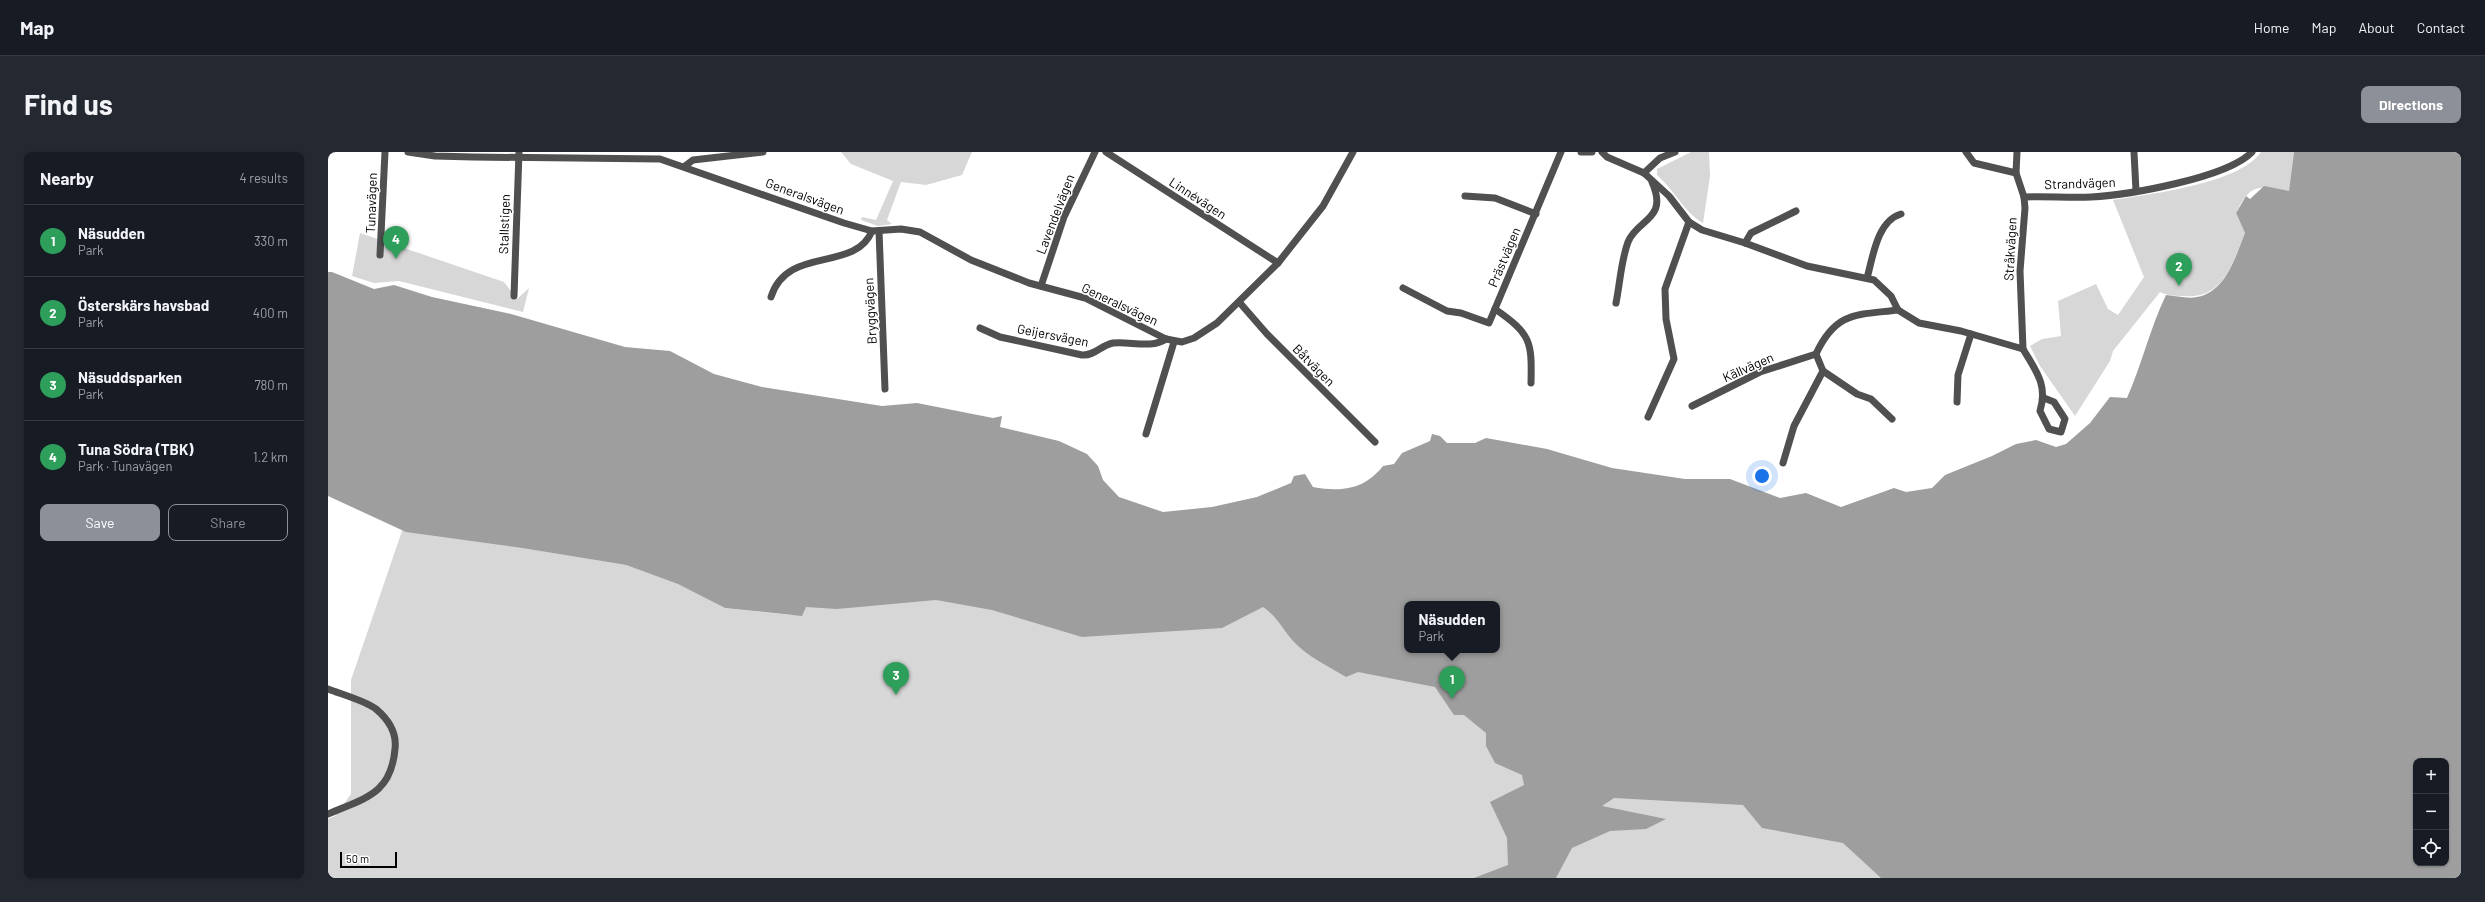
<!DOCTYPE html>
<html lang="en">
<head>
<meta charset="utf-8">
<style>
  body { margin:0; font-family:Barlow,sans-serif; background:#242831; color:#f1f3f6 }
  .controls { position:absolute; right:12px; bottom:12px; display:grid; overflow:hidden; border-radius:8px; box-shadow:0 1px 3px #0004 }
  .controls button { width:36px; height:36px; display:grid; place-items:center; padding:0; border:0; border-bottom:1px solid #363941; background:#171b24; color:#f1f3f6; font:20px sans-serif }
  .scale { position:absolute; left:12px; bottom:10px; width:57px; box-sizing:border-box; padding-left:4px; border:2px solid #000; border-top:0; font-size:11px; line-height:14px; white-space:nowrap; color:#000; -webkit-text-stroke:3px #fff; paint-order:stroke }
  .you { position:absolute; left:1434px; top:324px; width:14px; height:14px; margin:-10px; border:3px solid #fff; border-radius:50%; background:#1a73e8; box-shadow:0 0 0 6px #1a73e833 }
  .badge { display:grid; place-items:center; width:26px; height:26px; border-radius:50%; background:#8c9099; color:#fff; font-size:13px; font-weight:700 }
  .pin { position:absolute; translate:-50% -33px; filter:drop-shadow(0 1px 2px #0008) }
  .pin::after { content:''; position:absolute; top:21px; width:14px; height:12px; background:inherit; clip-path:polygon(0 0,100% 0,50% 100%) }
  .popup { position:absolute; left:1076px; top:449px; width:96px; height:52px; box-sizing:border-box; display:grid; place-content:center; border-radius:8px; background:#171b24; filter:drop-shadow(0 1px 3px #0005); font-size:13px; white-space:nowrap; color:#9ea1a6 }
  .popup b { font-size:15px; color:#f1f3f6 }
  .popup::after { content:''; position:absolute; left:50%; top:100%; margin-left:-8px; border:8px solid transparent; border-top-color:#171b24 }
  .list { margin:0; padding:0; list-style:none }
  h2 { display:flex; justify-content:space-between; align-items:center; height:52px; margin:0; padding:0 16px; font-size:17px }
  h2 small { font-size:13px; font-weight:400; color:#9ea1a6 }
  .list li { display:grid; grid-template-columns:26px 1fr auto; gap:12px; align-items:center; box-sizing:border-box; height:72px; padding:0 16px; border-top:1px solid #363941 }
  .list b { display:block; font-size:15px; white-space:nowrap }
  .list p { margin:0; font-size:13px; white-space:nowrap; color:#9ea1a6 }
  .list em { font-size:13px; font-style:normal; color:#9ea1a6 }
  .actions { display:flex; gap:8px; padding:12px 16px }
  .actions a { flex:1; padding:9px 0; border:1px solid #8c9099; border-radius:8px; text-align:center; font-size:14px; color:#8c9099 }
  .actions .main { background:#8c9099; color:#fff }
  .icon { flex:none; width:22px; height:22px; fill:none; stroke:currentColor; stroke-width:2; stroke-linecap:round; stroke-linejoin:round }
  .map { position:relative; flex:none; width:2133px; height:726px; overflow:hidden; border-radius:8px }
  header { display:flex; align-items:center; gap:24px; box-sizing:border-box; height:56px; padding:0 20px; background:#171b24; border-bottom:1px solid #363941 }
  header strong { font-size:19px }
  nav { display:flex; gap:22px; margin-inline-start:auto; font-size:14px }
  .intro { display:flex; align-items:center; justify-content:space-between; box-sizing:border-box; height:96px; padding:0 24px }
  h1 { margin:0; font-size:28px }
  .button { padding:10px 18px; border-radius:8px; background:#8c9099; color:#fff; font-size:14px; font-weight:700 }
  main { display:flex; gap:24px; padding:0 24px }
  aside { flex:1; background:#171b24; border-radius:8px; box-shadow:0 1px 3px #0004 }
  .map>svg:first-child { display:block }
  .green { fill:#d7d7d7; fill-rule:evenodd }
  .water { fill:#9e9e9e; fill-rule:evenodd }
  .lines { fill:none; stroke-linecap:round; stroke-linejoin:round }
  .minor { stroke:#505050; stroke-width:7 }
  .labels { text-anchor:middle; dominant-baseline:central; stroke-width:3; stroke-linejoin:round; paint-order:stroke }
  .street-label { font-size:13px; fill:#000; stroke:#fff }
</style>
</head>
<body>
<header>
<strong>Map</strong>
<nav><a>Home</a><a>Map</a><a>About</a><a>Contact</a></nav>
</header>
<div class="intro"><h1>Find us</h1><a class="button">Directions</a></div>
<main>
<aside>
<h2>Nearby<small>4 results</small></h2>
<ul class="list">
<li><span class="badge" style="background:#2e9e5b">1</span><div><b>Näsudden</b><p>Park</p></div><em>330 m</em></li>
<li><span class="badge" style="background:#2e9e5b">2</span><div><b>Österskärs havsbad</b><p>Park</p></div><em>400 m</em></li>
<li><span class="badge" style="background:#2e9e5b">3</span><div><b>Näsuddsparken</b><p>Park</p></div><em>780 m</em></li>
<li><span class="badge" style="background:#2e9e5b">4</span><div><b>Tuna Södra (TBK)</b><p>Park · Tunavägen</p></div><em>1.2 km</em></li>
</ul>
<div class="actions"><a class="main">Save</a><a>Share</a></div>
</aside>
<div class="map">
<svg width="2133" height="726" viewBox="0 0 2133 726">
  <rect width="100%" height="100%" fill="#fff"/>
  <!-- green -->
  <g class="green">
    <path d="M513,0h131l-10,23 -36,10 -25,-3 -14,38 5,4 -14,2 -17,-6 1,-3 14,3 17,-39 -42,-17z"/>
    <path d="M1363,0h18l1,24 -7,47c-19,-11 -29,-33 -46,-48v-6z"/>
    <path d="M1933,0h33l-5,40c-30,-7 -39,-9 -53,21l9,20c-13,30 -21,66 -60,63 -9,0 -17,0 -25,-4l-47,59 -3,10 -35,55 -35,-50 -10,-20 12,-7 19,-3 -3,-35 38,-17 12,25 10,6 26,-38 -31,-77c37,-6 126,-16 148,-48z"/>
    <path d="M32,81l144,49 13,17 12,-11 -6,24 -124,-31 -25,2 -22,-7z"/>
    <path d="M476,351l697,82 758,293h-1931v-59l7,-3 16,-22v-114l52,-152 223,37 53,19 46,24 66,7zM1079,452h90v46h-90z"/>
  </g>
  <!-- water -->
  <path class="water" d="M1966,0h167v726h-580l-38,-35 -81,-15 -19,-23 -129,-7 -12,8 64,13 -20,10 -36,2 -38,17 -16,30h-82l34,-13 -1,-27 -17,-36 34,-17 -2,-10 -27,-12 -9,-17v-13l-22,-18h-10l-19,-28 -77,-15 -12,5c-18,-11 -38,-20 -52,-35 -11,-12 -17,-26 -31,-35l-41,21 -140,9 -90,-27 -56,-10 -99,9 -31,-2 -4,9 -77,-8 -47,-24 -52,-19 -104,-17 -116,-16 -78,-36v-224h4l42,17 20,-4 38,12 79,17 114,33 45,4 44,23 48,13 120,19 35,-3 76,15 9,-2 -2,11 59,14 28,13 11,12 5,14 16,17 44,15 49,-5 45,-10 34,-14 3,-7 11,-2 8,13c28,5 51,3 70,-21l11,-2 8,-11 28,-12 2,-7 8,2 7,7h28l11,-5 61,11 65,19 73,11h45l50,19 26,-5 35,14 53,-19 12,4 26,-4 13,-13 47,-19 24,-12 20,-4 20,7 10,-3 24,-21 20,-26 17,1c15,-34 23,-70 39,-103 10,1 22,4 31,2 29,-5 38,-40 48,-64l-9,-20 10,-17 4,3 14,-13 25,5zM1079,452h90v46h-90zM2088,609h30v102h-30z"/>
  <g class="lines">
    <!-- minor -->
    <g class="minor">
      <path d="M80,0l27,4 38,1 187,2 184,64 28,8 29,-2 19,3 51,28 58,23 56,15 81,41 16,3 12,-4 23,-15 61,-60 45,-57 30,-54"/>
      <path d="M778,0l172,111"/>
      <path d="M1253,0h11"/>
      <path d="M1274,0l5,5 37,16 25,23 20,26 13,8 43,13 62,23 67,14 17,16 7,14 21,13 42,8 62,18c13,22 25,36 17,62l9,18 12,3 4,-13 -11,-17 -10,-4"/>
      <path d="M1638,0l8,11 42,10"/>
      <path d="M1689,0l-1,21 8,24 1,11 -5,63 3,78"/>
      <path d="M1806,0l2,39"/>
      <path d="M357,14l8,-6 70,-8"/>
      <path d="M1316,21l16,-15 15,-6"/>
      <path d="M1137,44l30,2 41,16"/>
      <path d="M1696,45c22,-1 45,1 67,0 37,-2 136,-19 161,-45"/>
      <path d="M551,79l6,158"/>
      <path d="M1417,91l6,-10 45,-22"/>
      <path d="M52,103l5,-103"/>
      <path d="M1539,126c6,-21 10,-57 34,-64"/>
      <path d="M713,134l23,-69 31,-65"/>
      <path d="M1075,136l44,23 14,2 28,10 72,-171"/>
      <path d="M186,144l5,-144"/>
      <path d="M443,145c16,-52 84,-24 101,-66"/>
      <path d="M912,151l27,31 108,108"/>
      <path d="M1288,151c4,-20 5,-42 12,-61 9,-23 41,-22 24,-60"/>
      <path d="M1167,157c36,25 37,32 36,74"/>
      <path d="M652,176l20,9 82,18c13,1 19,-10 31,-12 17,-2 38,6 53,-4"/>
      <path d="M1495,219l34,23 14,5 21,20"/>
      <path d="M1629,250l1,-27 13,-41"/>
      <path d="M1364,254l68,-34 56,-18"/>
      <path d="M1320,265l26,-58 -8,-40 -1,-30 24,-67"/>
      <path d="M818,282l28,-92"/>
      <path d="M1455,311l11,-37 29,-55 -7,-17c20,-43 41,-39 82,-44"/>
      <path d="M0,537c13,5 38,12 48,20 13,11 21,24 19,40 -4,46 -31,49 -67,65"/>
    </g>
  </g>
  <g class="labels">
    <!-- street labels -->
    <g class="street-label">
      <text transform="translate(1752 31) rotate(-2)">Strandvägen</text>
      <text transform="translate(477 44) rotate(20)">Generalsvägen</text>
      <text transform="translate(870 46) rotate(33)">Linnévägen</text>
      <text transform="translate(43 51) rotate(-88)">Tunavägen</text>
      <text transform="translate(727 62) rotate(-69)">Lavendelvägen</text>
      <text transform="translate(176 72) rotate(-88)">Stallstigen</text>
      <text transform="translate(1682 97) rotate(-87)">Stråkvägen</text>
      <text transform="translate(1176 105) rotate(-67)">Prästvägen</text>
      <text transform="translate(792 152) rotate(25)">Generalsvägen</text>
      <text transform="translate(542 159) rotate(-93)">Bryggvägen</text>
      <text transform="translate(725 183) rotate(11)">Geijersvägen</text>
      <text transform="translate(986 213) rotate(45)">Båtvägen</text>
      <text transform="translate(1420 215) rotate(-24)">Källvägen</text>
    </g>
  </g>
</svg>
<div class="controls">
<button>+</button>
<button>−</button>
<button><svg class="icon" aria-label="locate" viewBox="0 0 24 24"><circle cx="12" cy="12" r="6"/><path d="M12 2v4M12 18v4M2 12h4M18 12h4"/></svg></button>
</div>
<div class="scale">50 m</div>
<div class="you"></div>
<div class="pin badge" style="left:1124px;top:547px;background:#2e9e5b">1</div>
<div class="popup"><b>Näsudden</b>Park</div>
<div class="pin badge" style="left:1851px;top:134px;background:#2e9e5b">2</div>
<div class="pin badge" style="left:568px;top:543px;background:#2e9e5b">3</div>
<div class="pin badge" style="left:68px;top:107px;background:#2e9e5b">4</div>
</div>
</main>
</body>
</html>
